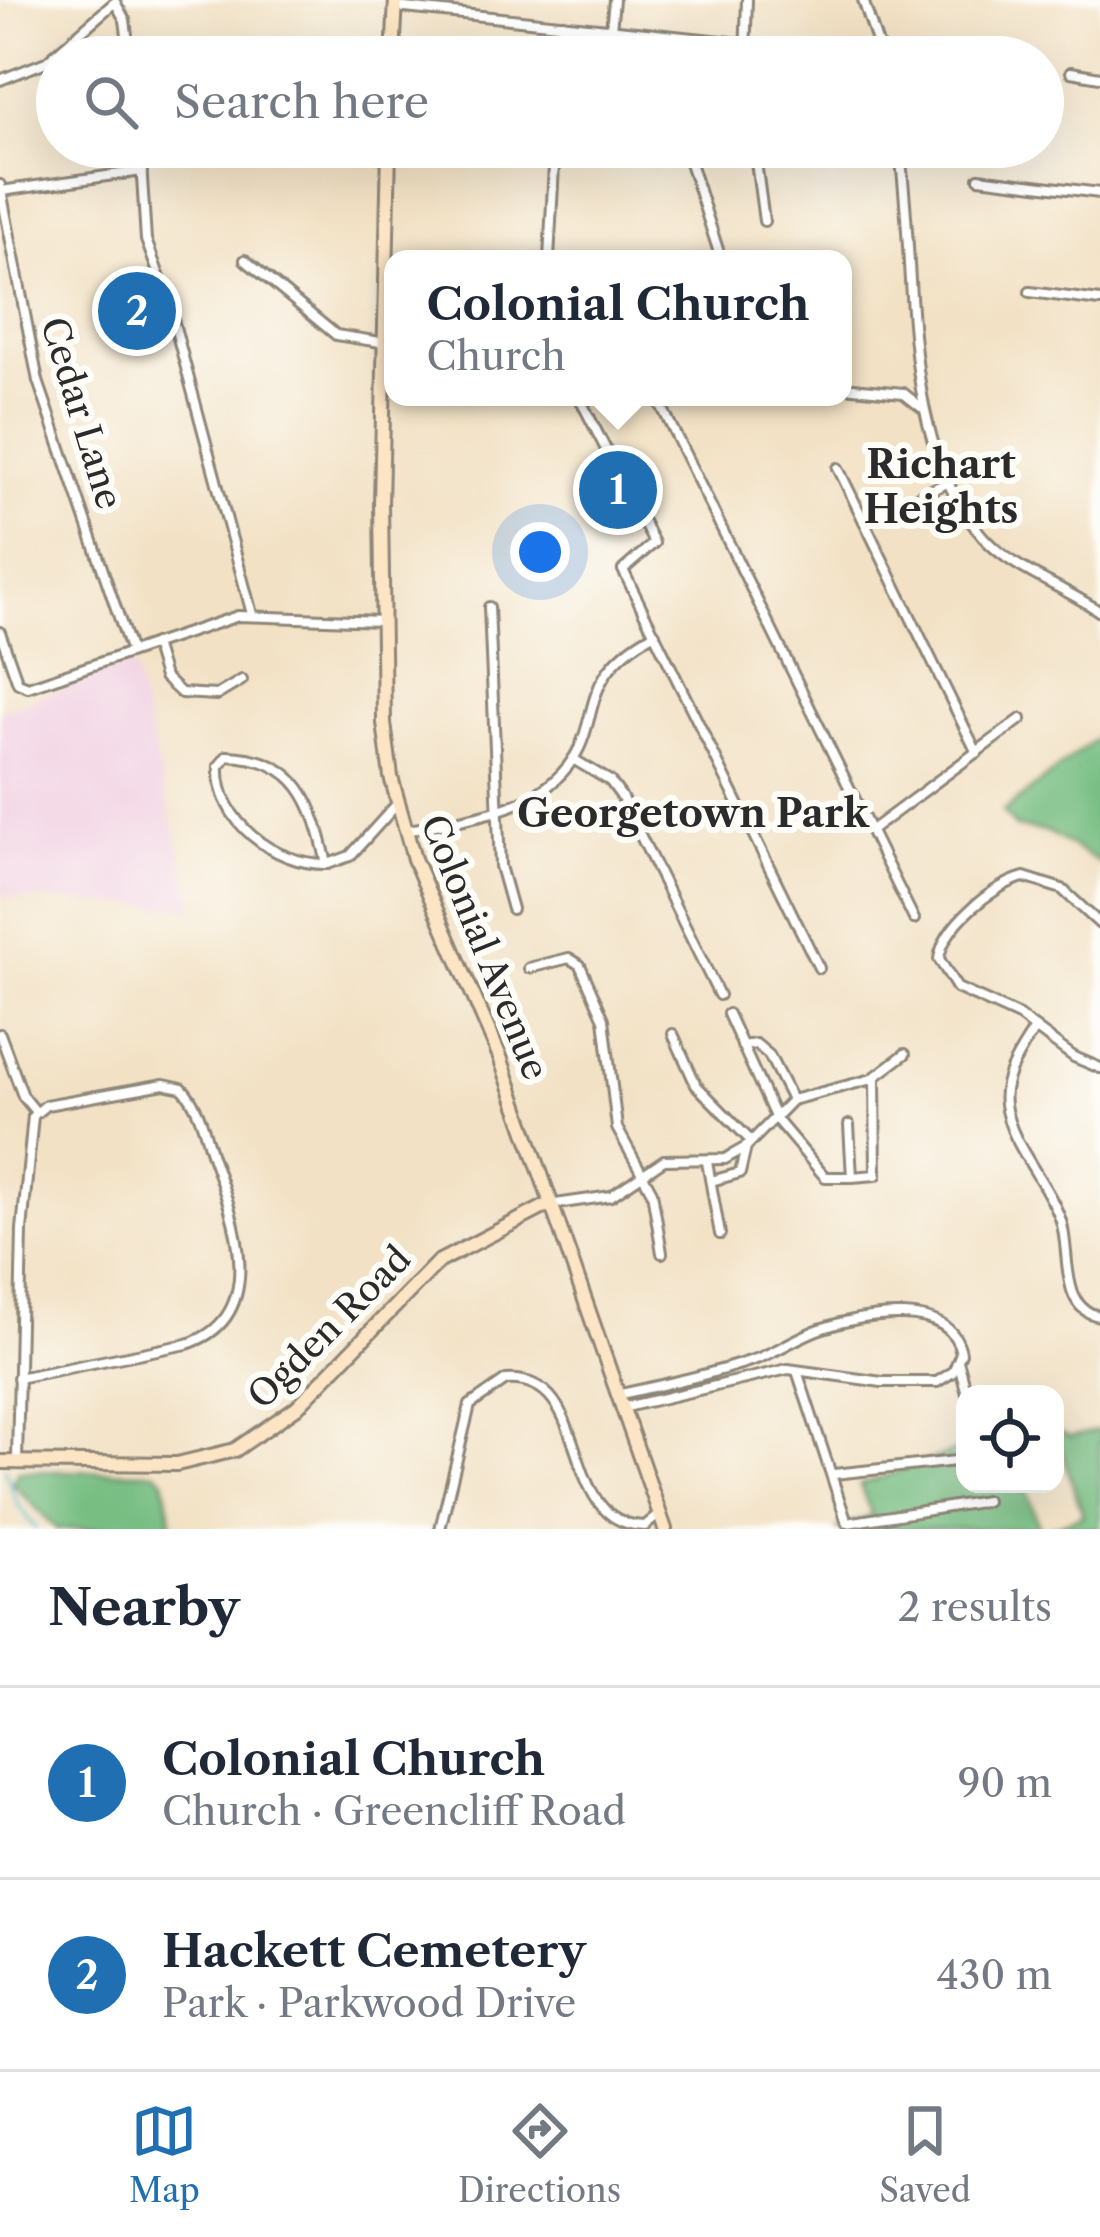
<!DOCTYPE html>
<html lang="en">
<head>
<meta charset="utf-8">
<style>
  body { margin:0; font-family:"Libre Caslon Text",serif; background:#f2f2f3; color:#1f2937 }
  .controls { position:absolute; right:36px; bottom:36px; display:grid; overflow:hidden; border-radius:24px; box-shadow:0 12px 48px #0002 }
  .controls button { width:108px; height:108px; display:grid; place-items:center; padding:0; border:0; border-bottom:3px solid #e0e1e3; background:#fff; color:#1f2937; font:60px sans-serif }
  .you { position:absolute; left:540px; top:552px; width:42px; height:42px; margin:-30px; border:9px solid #fff; border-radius:50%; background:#1a73e8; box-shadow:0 0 0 18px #1a73e833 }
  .badge { display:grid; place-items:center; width:78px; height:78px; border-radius:50%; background:#1f6fb2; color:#fff; font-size:39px; font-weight:700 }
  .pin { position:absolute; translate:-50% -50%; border:6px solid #fff; box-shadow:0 3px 12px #0006 }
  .popup { position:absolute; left:384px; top:250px; width:468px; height:156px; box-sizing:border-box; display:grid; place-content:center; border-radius:24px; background:#fff; filter:drop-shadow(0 3px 9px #0005); font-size:39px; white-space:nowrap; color:#747a83 }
  .popup b { font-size:45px; color:#1f2937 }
  .popup::after { content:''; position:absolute; left:50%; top:100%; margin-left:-24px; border:24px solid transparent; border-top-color:#fff }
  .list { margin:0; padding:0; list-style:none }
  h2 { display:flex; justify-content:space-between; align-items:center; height:156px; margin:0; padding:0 48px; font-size:51px }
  h2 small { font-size:39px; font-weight:400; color:#747a83 }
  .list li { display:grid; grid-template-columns:78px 1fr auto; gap:36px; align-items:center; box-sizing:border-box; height:192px; padding:0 48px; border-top:3px solid #e0e1e3 }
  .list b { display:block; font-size:45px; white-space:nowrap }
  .list p { margin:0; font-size:39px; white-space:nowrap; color:#747a83 }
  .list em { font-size:39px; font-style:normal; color:#747a83 }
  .icon { flex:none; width:66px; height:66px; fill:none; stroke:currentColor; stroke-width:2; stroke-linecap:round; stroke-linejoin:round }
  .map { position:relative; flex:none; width:1100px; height:1529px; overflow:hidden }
  .search { position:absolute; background:#fff; box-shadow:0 12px 48px #0002; left:36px; right:36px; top:36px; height:132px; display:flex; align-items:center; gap:30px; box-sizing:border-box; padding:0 42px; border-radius:66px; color:#747a83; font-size:45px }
  .sheet { height:540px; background:#fff }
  nav { display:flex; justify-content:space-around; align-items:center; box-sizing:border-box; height:168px; border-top:3px solid #e0e1e3; background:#fff; font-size:33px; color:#747a83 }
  nav a { display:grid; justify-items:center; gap:6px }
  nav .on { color:#1f6fb2 }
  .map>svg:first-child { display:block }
  .built { fill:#f1d0e2 }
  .forest { fill:#78be83; stroke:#527457; stroke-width:3 }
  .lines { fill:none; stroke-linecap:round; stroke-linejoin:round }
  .stream { stroke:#50b9cc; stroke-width:3 }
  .street-casing { stroke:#8e8678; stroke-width:14 }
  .secondary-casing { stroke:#8e8678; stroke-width:18 }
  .street { stroke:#fff; stroke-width:8 }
  .secondary { stroke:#fce5c4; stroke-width:12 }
  .labels { text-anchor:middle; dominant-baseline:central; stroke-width:12; stroke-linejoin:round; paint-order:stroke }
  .street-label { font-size:36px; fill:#2b2b2b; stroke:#fdfcf7 }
  .neighbourhood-label { font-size:39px; font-weight:bold; fill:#2b2b2b; stroke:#fdfcf7 }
</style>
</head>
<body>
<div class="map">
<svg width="1100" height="1529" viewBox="0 0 1100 1529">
  <rect width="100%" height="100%" fill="#fdfcf7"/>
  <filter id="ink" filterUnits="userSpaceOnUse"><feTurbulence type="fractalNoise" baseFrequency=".00833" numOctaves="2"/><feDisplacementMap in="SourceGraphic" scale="24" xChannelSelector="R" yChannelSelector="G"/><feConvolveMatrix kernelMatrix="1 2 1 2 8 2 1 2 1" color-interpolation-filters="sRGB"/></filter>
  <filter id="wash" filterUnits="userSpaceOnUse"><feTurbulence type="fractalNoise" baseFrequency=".004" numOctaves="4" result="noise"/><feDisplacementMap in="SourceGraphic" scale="48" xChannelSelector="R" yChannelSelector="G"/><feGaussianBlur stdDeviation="2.7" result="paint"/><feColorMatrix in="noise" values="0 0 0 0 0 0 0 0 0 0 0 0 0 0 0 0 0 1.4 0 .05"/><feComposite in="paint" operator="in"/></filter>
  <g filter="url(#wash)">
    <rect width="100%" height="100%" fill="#f2e1c4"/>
    <!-- built -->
    <path class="built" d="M132,662l62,246 -194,-11v-185z"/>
    <!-- forest -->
    <g class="forest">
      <path d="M1100,735v128l-52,-31 -32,-5 -13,-15z"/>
      <path d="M1055,1430l16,7 29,-7v99h-53l36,-14z"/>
      <path d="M965,1448v36h59l16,45h-204l36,-13 -12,-31z"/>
      <path d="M18,1471l137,1 9,8 9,49h-116l-45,-46z"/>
    </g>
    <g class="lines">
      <!-- stream -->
      <g class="stream">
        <path d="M0,1455l1,1"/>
        <path d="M5,1469l12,34 19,26"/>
      </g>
    </g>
  </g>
  <g filter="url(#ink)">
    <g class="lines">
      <!-- street casing -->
      <g class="street-casing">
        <g id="street">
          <path d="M863,0l19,57"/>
          <path d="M395,7l347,36"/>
          <path d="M611,29l3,-29"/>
          <path d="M654,34l7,23"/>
          <path d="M560,57l3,-33"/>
          <path d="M745,57l2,-57"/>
          <path d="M1071,72l29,5"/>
          <path d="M0,80l46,-18 69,-60 10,18 5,37"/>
          <path d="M140,147l6,93 21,57 85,317"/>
          <path d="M259,147h33"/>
          <path d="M314,147l75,11"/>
          <path d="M685,147l36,112"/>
          <path d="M754,147l10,74"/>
          <path d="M899,147c19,120 -3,293 85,391 30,33 80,48 116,74"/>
          <path d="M979,178l121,15"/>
          <path d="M0,185l38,196 93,271"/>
          <path d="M1,191l141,-20"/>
          <path d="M549,259l6,-112"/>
          <path d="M245,260l91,75 57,9"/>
          <path d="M1030,292l70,9"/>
          <path d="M843,387l60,6 18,14"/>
          <path d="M579,397l75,146 -31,27 196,398"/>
          <path d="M657,397l257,522"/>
          <path d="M838,468l139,285"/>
          <path d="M864,521l87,-40"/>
          <path d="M489,607l11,259 12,43"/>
          <path d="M0,632l18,51 10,4 210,-71 144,5"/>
          <path d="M154,644l10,33 17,16 36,2 25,-15"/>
          <path d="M227,756c71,2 86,45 100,108 -52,1 -111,-43 -108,-98z"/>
          <path d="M573,759l37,22 11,15 98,199"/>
          <path d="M873,829l148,-110"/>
          <path d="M405,831c46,-10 113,-17 149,-50 58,-52 11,-100 101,-148"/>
          <path d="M328,864l22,-8 47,-52"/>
          <path d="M1100,924l-38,-35 -38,-12c-31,8 -81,49 -85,82l18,29 62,28 55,41 26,11"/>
          <path d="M529,968l40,-10 11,7 24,54 13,109 35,64 10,61"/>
          <path d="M728,1014l48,105 49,58h27l-3,-52"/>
          <path d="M1035,1028c-13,21 -34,49 -30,76 5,41 43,78 56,117 10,30 -2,89 39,95"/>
          <path d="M0,1034l23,62 13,16"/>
          <path d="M673,1034l23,51 55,56"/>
          <path d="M742,1046l14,-2 13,11 23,45"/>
          <path d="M707,1162l13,72"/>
          <path d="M852,1177l24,-2 -1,-97"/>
          <path d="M711,1181l29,-8 6,-26"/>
          <path d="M549,1205l62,-9 53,-36 61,-1 21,-12 46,-47 80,-21 33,-25"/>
          <path d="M959,1364l8,30"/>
          <path d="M797,1371l50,152 139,-22"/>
          <path d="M621,1394c46,-10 91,-20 135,-35 23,-8 44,-24 67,-31 39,-13 128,-30 138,25l-8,19 -16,10h-55l-94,-13 -162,38"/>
          <path d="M17,1461l5,-231 11,-114 13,-11 118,-21 18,4c17,17 23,46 30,68 21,58 60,160 -25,188l-169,34"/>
          <path d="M834,1474l131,-14"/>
          <path d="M440,1529l30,-124 36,-25c90,-6 49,144 139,146l16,-13"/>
        </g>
      </g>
      <!-- secondary casing -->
      <g class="secondary-casing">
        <g id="secondary">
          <path d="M393,57l3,-57"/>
          <path d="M389,147l-8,358 3,218 7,54 23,82 86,198 165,472"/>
          <path d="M0,1462l177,2 58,-14 62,-43 141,-145 110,-57"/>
        </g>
      </g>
      <!-- street -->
      <use href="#street" class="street"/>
      <!-- secondary -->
      <use href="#secondary" class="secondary"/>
    </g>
  </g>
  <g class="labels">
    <!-- street labels -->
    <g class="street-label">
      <text transform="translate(82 413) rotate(73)">Cedar Lane</text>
      <text transform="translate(485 947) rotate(68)">Colonial Avenue</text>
      <text transform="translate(329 1327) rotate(-45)">Ogden Road</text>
    </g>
    <!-- neighbourhood labels -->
    <g class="neighbourhood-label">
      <text x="941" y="464">Richart<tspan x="941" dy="45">Heights</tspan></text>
      <text x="693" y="813">Georgetown Park</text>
    </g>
  </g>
</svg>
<div class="controls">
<button><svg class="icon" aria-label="locate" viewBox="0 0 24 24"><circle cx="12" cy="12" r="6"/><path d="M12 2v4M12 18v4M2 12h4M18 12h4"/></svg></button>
</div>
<div class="you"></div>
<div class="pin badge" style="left:618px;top:490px">1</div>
<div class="popup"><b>Colonial Church</b>Church</div>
<div class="pin badge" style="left:137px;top:311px">2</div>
<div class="search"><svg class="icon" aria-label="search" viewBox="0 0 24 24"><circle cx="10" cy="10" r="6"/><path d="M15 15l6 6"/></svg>Search here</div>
</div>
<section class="sheet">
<h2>Nearby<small>2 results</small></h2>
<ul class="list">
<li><span class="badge">1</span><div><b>Colonial Church</b><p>Church · Greencliff Road</p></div><em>90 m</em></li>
<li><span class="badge">2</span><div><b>Hackett Cemetery</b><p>Park · Parkwood Drive</p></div><em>430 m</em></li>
</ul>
</section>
<nav>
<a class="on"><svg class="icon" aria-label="map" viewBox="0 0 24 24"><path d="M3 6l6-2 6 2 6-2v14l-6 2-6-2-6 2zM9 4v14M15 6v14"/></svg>Map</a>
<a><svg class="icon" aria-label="directions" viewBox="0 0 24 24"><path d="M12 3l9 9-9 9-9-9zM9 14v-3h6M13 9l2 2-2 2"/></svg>Directions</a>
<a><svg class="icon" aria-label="saved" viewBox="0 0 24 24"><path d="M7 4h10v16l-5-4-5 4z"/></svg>Saved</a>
</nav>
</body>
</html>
